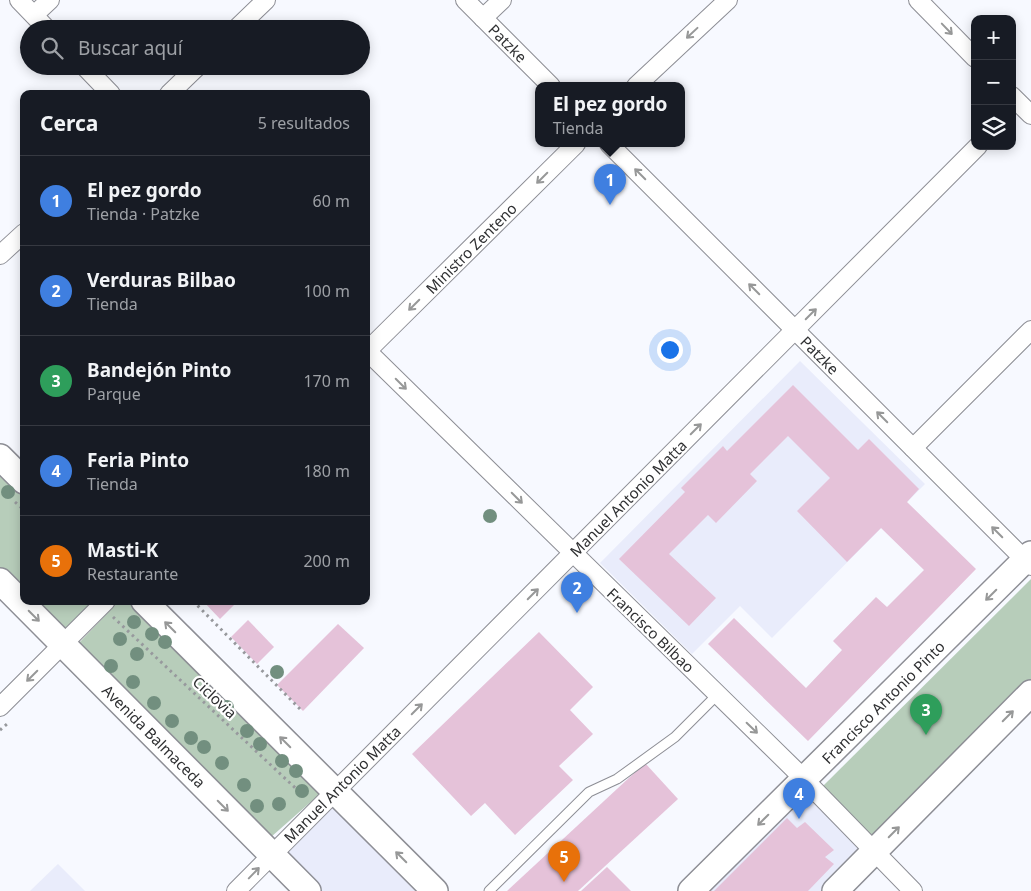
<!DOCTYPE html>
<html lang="es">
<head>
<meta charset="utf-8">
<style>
  body { margin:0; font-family:"Noto Sans",sans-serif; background:#20242c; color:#f1f3f6 }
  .controls { position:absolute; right:15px; top:15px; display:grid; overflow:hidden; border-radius:10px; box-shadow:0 2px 12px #0003 }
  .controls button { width:45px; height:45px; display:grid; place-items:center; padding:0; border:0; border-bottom:1px solid #363941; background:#171b24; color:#f1f3f6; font:25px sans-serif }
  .you { position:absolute; left:669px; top:349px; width:18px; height:18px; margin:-12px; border:4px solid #fff; border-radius:50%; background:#1a73e8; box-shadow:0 0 0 8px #1a73e833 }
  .badge { display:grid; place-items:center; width:32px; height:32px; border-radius:50%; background:#8c9099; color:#fff; font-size:16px; font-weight:700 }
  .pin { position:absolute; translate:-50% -41px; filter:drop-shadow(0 1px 2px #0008) }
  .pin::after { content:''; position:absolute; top:26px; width:18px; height:15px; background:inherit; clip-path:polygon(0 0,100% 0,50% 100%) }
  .popup { position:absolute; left:535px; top:82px; width:150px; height:65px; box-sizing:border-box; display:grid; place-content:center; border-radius:10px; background:#171b24; filter:drop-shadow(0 1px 4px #0005); font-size:16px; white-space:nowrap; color:#9ea1a6 }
  .popup b { font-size:19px; color:#f1f3f6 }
  .popup::after { content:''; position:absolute; left:50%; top:100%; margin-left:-10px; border:10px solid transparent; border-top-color:#171b24 }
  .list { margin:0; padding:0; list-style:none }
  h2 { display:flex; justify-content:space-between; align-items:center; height:65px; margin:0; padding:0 20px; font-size:21px }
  h2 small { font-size:16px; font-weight:400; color:#9ea1a6 }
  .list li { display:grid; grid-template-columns:32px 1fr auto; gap:15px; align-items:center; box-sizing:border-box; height:90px; padding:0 20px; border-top:1px solid #363941 }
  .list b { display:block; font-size:19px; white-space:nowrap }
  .list p { margin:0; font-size:16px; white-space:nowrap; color:#9ea1a6 }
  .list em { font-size:16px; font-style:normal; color:#9ea1a6 }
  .icon { flex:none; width:28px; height:28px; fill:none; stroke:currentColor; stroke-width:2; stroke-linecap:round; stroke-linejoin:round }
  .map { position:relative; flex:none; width:1031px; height:891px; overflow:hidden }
  .search { position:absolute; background:#171b24; box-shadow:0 2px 12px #0003; left:20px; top:20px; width:350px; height:55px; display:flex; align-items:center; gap:12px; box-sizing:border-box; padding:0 18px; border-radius:28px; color:#9ea1a6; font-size:19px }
  .panel { position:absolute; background:#171b24; box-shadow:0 2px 12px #0003; left:20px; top:90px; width:350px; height:515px; border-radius:10px }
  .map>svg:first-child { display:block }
  .built { fill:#e9ecfb }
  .green { fill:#b7cdba }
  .building { fill:#e5c2d9 }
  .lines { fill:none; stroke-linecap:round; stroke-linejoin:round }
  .service-casing { stroke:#8d8e95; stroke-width:11 }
  .minor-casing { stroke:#8d8e95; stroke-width:20 }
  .secondary-casing { stroke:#8d8e95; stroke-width:28 }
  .path { stroke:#97999d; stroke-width:3; stroke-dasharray:2.5 4; stroke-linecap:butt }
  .service { stroke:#fff; stroke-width:9 }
  .minor { stroke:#fff; stroke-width:18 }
  .secondary { stroke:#fff; stroke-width:25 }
  .tree { fill:#728f7f }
  .oneway { stroke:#979898 }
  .labels { text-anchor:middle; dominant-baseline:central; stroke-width:4.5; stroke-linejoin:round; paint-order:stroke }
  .street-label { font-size:15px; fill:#2f3032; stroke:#fff }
</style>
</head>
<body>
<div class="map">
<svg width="1031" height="891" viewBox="0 0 1031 891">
  <rect width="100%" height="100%" fill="#f7f9ff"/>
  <!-- built -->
  <g class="built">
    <path d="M800,361l125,123 -153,154 -32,-32 -48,48 -92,-91z"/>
    <path d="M799,786l66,66 -39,39h-132z"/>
    <path d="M335,795l96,96h-115l-39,-39z"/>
    <path d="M58,864l27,27h-55z"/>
  </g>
  <!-- green -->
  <g class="green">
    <path d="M0,469l24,24v102l-24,-23z"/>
    <path d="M1031,579v102l-160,159 -50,-52z"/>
    <path d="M30,601h64l-32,33z"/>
    <path d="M119,601h11l192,191 -51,45 -195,-191z"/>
  </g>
  <!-- building -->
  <g class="building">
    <path d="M793,385l65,65 11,-11 50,50 -12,13 69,67 -168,172 -100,-97 26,-26 72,70 36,-38 -9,-9 43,-44 11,10 37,-37 -43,-42 -34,34 -50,-51 33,-33 -42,-42 -38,38 7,7 -41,42 -8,-8 -39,39 47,44 -27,28 -70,-67 66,-67 -4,-4 42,-42 4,5z"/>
    <path d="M203,601h35l-18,18z"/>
    <path d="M248,620l26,27 -17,17 -26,-27z"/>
    <path d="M338,624l26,24 -61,63 -26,-26z"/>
    <path d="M539,632l54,55 -23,23 23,24 -34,32 14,14 -58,55 -30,-32 -14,13 -59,-62z"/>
    <path d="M645,763l33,36 -100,92h-71z"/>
    <path d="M787,818l10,10 8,-6 29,28 -9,7 9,7 -26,27h-94z"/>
    <path d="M607,867l24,24h-50z"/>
  </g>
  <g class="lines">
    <!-- service casing -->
    <g class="service-casing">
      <path id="service" d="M489,891l100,-99 28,-13 58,-42 42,-42"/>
    </g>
    <!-- minor casing -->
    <g class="minor-casing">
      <g id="minor">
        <path d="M19,0l28,29"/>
        <path d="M465,0l86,86"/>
        <path d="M918,0l57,58"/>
        <path d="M34,15l16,-15"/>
        <path d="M483,18l19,-18"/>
        <path d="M236,29l30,-29"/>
        <path d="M84,66l27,28"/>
        <path d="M636,86l92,-86"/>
        <path d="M169,94l29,-28"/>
        <path d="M1012,96l19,19"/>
        <path d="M609,144l422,422"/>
        <path d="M0,255l24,-22"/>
        <path d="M366,350l430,421 117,120"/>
        <path d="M366,352l210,-208"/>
        <path d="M913,448l118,-118"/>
        <path d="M0,707l106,-106"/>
        <path d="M236,891l742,-745"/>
      </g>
    </g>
    <!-- secondary casing -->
    <g class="secondary-casing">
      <g id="secondary">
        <path d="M0,457l24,24"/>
        <path d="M0,581l308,310"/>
        <path d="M144,601l291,290"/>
        <path d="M691,891l340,-337"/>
        <path d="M835,891l196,-198"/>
      </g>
    </g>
    <!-- path -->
    <g class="path">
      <path d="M15,502l9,8"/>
      <path d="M193,601l109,110"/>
      <path d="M113,617l193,181"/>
      <path d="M0,730l7,-6"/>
    </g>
    <!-- service -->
    <use href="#service" class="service"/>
    <!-- minor -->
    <use href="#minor" class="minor"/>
    <!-- secondary -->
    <use href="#secondary" class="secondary"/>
  </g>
  <!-- trees -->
  <g class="tree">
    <circle cx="8" cy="492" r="7"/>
    <circle cx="490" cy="516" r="7"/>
    <circle cx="134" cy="622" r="7"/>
    <circle cx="152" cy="634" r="7"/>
    <circle cx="120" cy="639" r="7"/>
    <circle cx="165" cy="642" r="7"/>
    <circle cx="137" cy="654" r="7"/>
    <circle cx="111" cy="666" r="7"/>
    <circle cx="277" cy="672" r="7"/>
    <circle cx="133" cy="682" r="7"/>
    <circle cx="154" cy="703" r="7"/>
    <circle cx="227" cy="707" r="7"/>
    <circle cx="172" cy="721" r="7"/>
    <circle cx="247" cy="731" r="7"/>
    <circle cx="191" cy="738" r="7"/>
    <circle cx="260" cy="744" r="7"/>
    <circle cx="204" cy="747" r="7"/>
    <circle cx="282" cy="761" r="7"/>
    <circle cx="222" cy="763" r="7"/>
    <circle cx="296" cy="771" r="7"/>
    <circle cx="244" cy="785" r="7"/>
    <circle cx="302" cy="791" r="7"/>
    <circle cx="279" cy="804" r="7"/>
    <circle cx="257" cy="806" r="7"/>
  </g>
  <!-- one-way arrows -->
  <defs><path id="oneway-shaft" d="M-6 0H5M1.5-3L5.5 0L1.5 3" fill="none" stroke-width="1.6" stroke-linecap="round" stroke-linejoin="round" transform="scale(1.25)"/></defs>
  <g class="oneway">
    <use href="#oneway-shaft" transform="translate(947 29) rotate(46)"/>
    <use href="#oneway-shaft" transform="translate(692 33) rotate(137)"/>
    <use href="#oneway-shaft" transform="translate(640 174) rotate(-135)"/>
    <use href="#oneway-shaft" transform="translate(542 178) rotate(135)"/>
    <use href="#oneway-shaft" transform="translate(754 289) rotate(-135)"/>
    <use href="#oneway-shaft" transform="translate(414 305) rotate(135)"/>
    <use href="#oneway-shaft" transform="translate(811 314) rotate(-45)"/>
    <use href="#oneway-shaft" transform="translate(401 384) rotate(45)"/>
    <use href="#oneway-shaft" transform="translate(882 417) rotate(-135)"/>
    <use href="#oneway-shaft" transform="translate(696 429) rotate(-45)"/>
    <use href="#oneway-shaft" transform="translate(517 498) rotate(45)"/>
    <use href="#oneway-shaft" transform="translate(997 532) rotate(-135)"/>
    <use href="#oneway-shaft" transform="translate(533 594) rotate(-45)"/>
    <use href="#oneway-shaft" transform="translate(991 595) rotate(135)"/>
    <use href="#oneway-shaft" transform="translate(34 616) rotate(45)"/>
    <use href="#oneway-shaft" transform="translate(170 627) rotate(-135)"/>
    <use href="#oneway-shaft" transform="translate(32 676) rotate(135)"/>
    <use href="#oneway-shaft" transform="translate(417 709) rotate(-45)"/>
    <use href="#oneway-shaft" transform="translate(1008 716) rotate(-45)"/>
    <use href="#oneway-shaft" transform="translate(752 728) rotate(44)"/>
    <use href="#oneway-shaft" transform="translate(285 742) rotate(-135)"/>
    <use href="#oneway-shaft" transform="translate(223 806) rotate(45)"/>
    <use href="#oneway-shaft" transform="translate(763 820) rotate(135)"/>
    <use href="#oneway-shaft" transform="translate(894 832) rotate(-45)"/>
    <use href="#oneway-shaft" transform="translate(401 857) rotate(-135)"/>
    <use href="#oneway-shaft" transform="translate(254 873) rotate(-46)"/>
  </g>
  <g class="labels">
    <!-- street labels -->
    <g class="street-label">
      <text transform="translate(508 43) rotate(45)">Patzke</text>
      <text transform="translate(471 248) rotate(-45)">Ministro Zenteno</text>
      <text transform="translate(820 355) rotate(45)">Patzke</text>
      <text transform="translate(628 498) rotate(-45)">Manuel Antonio Matta</text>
      <text transform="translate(651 630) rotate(44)">Francisco Bilbao</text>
      <text transform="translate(215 697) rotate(43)">Ciclovia</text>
      <text transform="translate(883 702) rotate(-45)">Francisco Antonio Pinto</text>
      <text transform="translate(154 736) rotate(45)">Avenida Balmaceda</text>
      <text transform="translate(342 784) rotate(-45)">Manuel Antonio Matta</text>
    </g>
  </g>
</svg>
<div class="controls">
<button>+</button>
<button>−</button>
<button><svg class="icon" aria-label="layers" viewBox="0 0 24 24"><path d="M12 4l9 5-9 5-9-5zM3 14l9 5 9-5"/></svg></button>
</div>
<div class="you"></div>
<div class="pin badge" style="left:610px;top:205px;background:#3f7fe0">1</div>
<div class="popup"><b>El pez gordo</b>Tienda</div>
<div class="pin badge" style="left:577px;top:613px;background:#3f7fe0">2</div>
<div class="pin badge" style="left:926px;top:735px;background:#2e9e5b">3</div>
<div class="pin badge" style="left:799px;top:819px;background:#3f7fe0">4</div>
<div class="pin badge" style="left:564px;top:882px;background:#e8710a">5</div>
<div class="search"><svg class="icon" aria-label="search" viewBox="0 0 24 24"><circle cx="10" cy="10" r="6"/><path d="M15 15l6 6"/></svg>Buscar aquí</div>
<section class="panel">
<h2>Cerca<small>5 resultados</small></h2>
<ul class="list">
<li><span class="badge" style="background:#3f7fe0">1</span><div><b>El pez gordo</b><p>Tienda · Patzke</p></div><em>60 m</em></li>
<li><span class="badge" style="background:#3f7fe0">2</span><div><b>Verduras Bilbao</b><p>Tienda</p></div><em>100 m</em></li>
<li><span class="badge" style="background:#2e9e5b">3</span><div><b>Bandejón Pinto</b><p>Parque</p></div><em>170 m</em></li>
<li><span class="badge" style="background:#3f7fe0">4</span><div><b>Feria Pinto</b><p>Tienda</p></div><em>180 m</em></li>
<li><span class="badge" style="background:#e8710a">5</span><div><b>Masti-K</b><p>Restaurante</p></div><em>200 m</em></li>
</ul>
</section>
</div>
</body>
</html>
